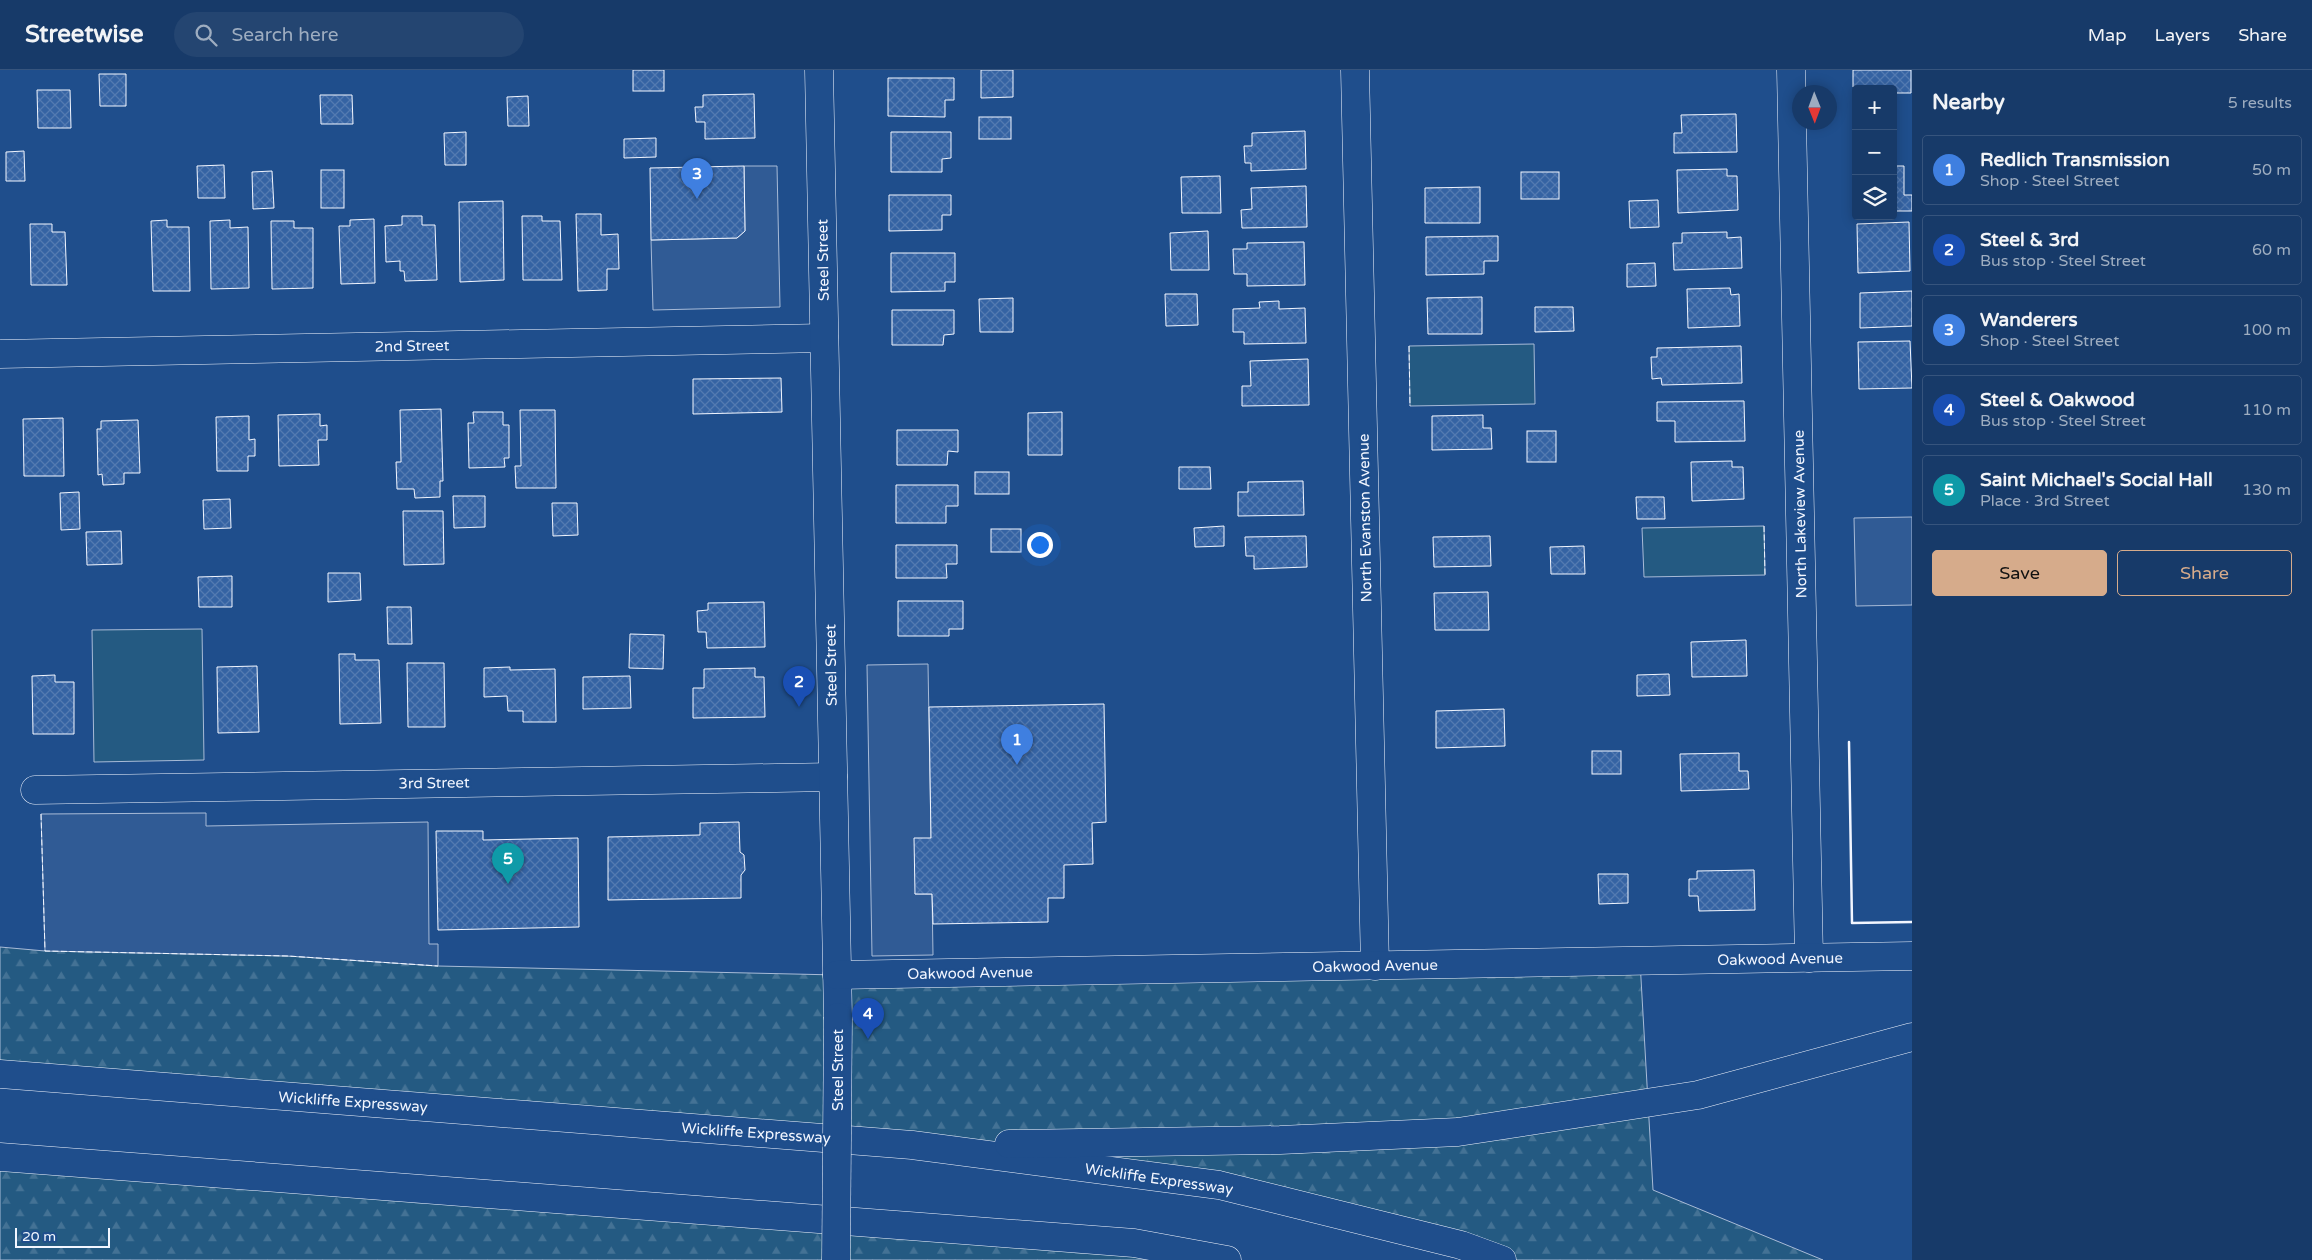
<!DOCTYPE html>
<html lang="en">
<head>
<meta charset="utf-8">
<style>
  body { margin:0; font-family:"Varela Round",sans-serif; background:#244571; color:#f1f3f6 }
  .controls { position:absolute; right:15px; top:15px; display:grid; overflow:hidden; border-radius:5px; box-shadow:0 2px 12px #0003 }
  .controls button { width:45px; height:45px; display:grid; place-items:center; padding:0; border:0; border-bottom:1px solid #36547d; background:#173a69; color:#f1f3f6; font:25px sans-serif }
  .compass { position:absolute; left:1792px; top:15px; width:45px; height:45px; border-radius:50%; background:#173a69; box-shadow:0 2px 12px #0003; rotate:179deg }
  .scale { position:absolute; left:15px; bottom:12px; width:95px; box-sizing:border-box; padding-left:5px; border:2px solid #f2f6ff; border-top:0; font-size:14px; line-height:18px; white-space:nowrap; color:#f2f6ff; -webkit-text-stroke:4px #1f4e8c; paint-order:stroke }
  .you { position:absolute; left:1039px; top:474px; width:18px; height:18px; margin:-12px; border:4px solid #fff; border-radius:50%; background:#1a73e8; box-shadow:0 0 0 8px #1a73e833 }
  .badge { display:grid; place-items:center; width:32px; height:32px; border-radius:50%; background:#d6ab8b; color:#fff; font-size:16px; font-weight:700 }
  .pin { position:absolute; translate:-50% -41px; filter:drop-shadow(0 1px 2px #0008) }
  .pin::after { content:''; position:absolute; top:26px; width:18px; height:15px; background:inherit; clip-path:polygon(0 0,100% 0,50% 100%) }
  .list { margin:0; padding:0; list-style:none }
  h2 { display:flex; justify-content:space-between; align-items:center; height:65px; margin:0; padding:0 20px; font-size:21px }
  h2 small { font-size:16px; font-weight:400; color:#9eadc0 }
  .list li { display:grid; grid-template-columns:32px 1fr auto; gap:15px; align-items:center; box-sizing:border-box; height:70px; margin:0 10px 10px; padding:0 10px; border:1px solid #36547d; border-radius:5px }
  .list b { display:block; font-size:19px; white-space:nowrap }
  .list p { margin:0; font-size:16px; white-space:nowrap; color:#9eadc0 }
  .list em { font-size:16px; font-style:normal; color:#9eadc0 }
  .actions { display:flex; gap:10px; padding:15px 20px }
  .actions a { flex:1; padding:11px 0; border:1px solid #d6ab8b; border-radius:5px; text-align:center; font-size:18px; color:#d6ab8b }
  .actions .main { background:#d6ab8b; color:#111 }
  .icon { flex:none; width:28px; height:28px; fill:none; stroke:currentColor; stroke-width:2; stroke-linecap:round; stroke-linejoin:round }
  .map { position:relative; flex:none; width:1912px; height:1190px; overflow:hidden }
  header { display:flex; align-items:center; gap:30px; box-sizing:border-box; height:70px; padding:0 25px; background:#173a69; border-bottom:1px solid #36547d }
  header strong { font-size:24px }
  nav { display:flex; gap:28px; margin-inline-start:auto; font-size:18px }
  .search { width:350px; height:45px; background:#244571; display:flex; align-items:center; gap:12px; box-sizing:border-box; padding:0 18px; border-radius:28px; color:#9eadc0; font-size:19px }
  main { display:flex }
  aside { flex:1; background:#173a69 }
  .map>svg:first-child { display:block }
  .green { fill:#245a82; stroke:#a8bbd7 }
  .forest { fill:url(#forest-firs); stroke:#a8bbd7 }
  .parking { fill:#305b95; stroke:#a8bbd7 }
  .building { fill:url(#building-cross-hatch); stroke:#f2f6ff }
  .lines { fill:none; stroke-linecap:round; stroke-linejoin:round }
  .minor-casing { stroke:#f2f6ff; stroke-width:29 }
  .tertiary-casing { stroke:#f2f6ff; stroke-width:29 }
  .motorway-casing { stroke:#f2f6ff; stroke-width:29 }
  .minor { stroke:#1f4e8c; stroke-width:28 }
  .tertiary { stroke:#1f4e8c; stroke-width:28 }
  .motorway { stroke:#1f4e8c; stroke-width:28 }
  .tertiary-bridge-casing { stroke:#f2f6ff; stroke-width:29; stroke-linecap:butt }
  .tertiary-bridge { stroke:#1f4e8c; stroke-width:28 }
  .fence { stroke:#f2f6ff; stroke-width:1; stroke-dasharray:6 2.5; stroke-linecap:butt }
  .wall { stroke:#f2f6ff; stroke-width:2.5 }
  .labels { text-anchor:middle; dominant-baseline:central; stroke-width:4; stroke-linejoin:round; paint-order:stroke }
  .street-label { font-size:15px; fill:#f2f6ff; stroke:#1f4e8c }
</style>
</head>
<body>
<header>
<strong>Streetwise</strong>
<div class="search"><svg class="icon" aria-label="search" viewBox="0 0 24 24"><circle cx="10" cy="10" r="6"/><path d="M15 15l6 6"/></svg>Search here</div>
<nav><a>Map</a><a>Layers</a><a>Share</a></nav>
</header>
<main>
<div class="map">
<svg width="1912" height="1190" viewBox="0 0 1912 1190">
  <defs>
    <pattern id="forest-firs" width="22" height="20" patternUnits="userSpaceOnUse" patternTransform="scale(1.25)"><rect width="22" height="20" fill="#245a82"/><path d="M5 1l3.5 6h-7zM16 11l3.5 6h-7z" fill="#447295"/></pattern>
    <pattern id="building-cross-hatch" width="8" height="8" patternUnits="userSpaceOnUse" patternTransform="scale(1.25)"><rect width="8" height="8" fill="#3563a3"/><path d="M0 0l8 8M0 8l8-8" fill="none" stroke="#537ab1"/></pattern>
  </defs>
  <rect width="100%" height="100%" fill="#1f4e8c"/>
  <!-- green -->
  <g class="green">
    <path d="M1534,274l1,60 -125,2 -1,-60z"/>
    <path d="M1764,456l1,49 -121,2 -2,-49z"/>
    <path d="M202,559l2,131 -110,2 -2,-132z"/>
  </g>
  <!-- forest -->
  <g class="forest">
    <path d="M0,877l45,4 243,5 150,10 399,9 803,-14 13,229 170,70h-321l-283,-75 -1219,-110z"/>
    <path d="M0,1087l1227,103h-1227z"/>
  </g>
  <!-- parking -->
  <g class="parking">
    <path d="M744,96h33l3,141 -127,3 -2,-70 86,-2 8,-7z"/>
    <path d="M1912,447v88l-56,1 -2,-88z"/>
    <path d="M928,594l3,174 -16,56h17l1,61 -61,1 -5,-291z"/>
    <path d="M206,743v13l222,-4 1,122h9v22l-150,-10 -243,-5 -4,-137z"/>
  </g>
  <!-- building -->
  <g class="building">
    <rect x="633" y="0" width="31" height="21"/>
    <path d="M981,0h32v27l-32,1z"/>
    <path d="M1853,0h58v23h-18v-4l-40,-2z"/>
    <path d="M99,4h27v32h-26z"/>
    <path d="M888,8h66v22h-9v17l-57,-1z"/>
    <path d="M37,20h33l1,38h-33z"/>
    <path d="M754,24l1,44 -50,1v-17h-9l-1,-15h8v-12z"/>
    <path d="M320,25h32l1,29h-32z"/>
    <path d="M528,26l1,30h-21l-1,-29z"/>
    <path d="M1736,44l1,38 -63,1v-20h8l-1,-18z"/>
    <rect x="979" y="47" width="32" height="22"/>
    <path d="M1305,61l1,38 -55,2v-8h-6l-1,-17h8v-13z"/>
    <path d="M466,62v33h-21l-1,-32z"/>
    <path d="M891,62h60v26l-9,1v13h-51z"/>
    <path d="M656,68v19l-32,1v-19z"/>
    <path d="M24,81l1,30h-19v-29z"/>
    <path d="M224,95l1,33h-27l-1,-32z"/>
    <path d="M744,96l1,65 -8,7 -86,2 -1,-72z"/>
    <path d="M1893,96h11v29h8v16h-19z"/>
    <path d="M1727,99v7h10l1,34 -60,3 -1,-43z"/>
    <rect x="321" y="100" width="23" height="38"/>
    <path d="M272,101l2,37 -21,1 -1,-37z"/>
    <rect x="1521" y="102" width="38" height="27"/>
    <path d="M1220,106l1,37h-39l-1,-36z"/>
    <path d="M1306,116l1,41 -65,1 -1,-18 11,-1 -1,-21z"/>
    <path d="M1480,117v36h-55v-35z"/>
    <path d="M889,125h62v20h-9v15l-53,1z"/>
    <path d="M1658,130l1,27 -29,1 -1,-27z"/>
    <path d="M503,131l1,79 -44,2 -1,-80z"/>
    <path d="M576,144h25v21l17,-1 1,35h-12v21l-29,1z"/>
    <path d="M402,146h20v9h13l2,55 -32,1 -1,-10h-4v-10l-14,1 -1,-36 17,-1z"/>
    <path d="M522,146h20v5h18l2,59h-39z"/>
    <path d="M374,149l1,64 -34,1 -2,-58h11v-6z"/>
    <path d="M167,150v7h22l1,64h-37l-2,-70z"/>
    <path d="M230,150v8l18,-1 1,61 -38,1 -1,-68z"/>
    <path d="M271,151h23v7h19v60l-41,1z"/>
    <path d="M1909,152l1,49 -52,2 -1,-49z"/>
    <path d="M30,154h22v8h13l2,53h-36z"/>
    <path d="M1208,161l1,39h-38l-1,-37z"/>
    <path d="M1727,162v6l14,-1 1,31 -68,2 -1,-27h9v-10z"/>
    <path d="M1498,166v25h-14v13l-58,1v-38z"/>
    <path d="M1304,172l1,43 -58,1v-12h-13l-1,-25h14v-6z"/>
    <path d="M891,183h64v29h-10v9l-54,1z"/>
    <path d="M1655,193l1,23 -29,1v-23z"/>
    <path d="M1730,218l1,7 8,-1 1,32 -52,2 -1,-39z"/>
    <path d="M1912,221v35l-52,2v-35z"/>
    <path d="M1165,224h32l1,31 -32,1z"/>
    <path d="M1482,227v37h-54l-1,-36z"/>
    <path d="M1013,228v34h-33l-1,-33z"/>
    <path d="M1279,231v8l26,-1 1,35 -62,1v-12h-11v-23l27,-1 -1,-6z"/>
    <path d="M1535,237h38l1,24 -39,1z"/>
    <path d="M892,240h62v24l-10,1 -1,10h-51z"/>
    <path d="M1910,271l2,47 -53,1 -1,-47z"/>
    <path d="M1741,276l1,37 -80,2 -1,-7 -9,1 -1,-22h6v-9z"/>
    <path d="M1308,289l1,46 -67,1v-20h9l-1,-25z"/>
    <path d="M781,308l1,34 -89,2v-35z"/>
    <path d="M1744,331l1,40 -70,1v-21h-18v-19z"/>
    <path d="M441,339l2,72h-3v16l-25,1 -1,-9h-17l-1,-27h5l-1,-52z"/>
    <path d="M520,340h35l1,78h-40l-1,-22h6z"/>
    <path d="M473,342h30v13h6v33h-5l1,9 -36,1 -1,-45h6z"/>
    <path d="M1062,342v43h-34v-42z"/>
    <path d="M320,344v12l7,-1v15h-9l1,25 -40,1 -1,-51z"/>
    <path d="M1483,345v13h8l1,21 -60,1v-34z"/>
    <path d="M249,346v24l6,-1v17h-7v15h-31l-1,-54z"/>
    <path d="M63,348l1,58h-40l-1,-57z"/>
    <path d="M138,350l2,53h-16v11l-21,1 -1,-11 -4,1 -1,-46h4v-8z"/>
    <path d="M897,360h61v22l-10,-1 -1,14h-50z"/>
    <rect x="1527" y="361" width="29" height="31"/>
    <path d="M1732,391v6h11l1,32 -52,2 -1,-39z"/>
    <path d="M1179,397h31l1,22h-32z"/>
    <rect x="975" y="402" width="34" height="22"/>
    <path d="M1303,411l1,34 -66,1v-24h10v-10z"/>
    <path d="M896,415h62v21h-12v17h-50z"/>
    <path d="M79,422l1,37 -19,1 -1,-37z"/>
    <path d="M453,426h32v31l-31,1z"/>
    <path d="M1636,427h28l1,22h-28z"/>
    <path d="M230,429l1,29 -27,1 -1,-29z"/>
    <path d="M552,433h25l1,32 -25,1z"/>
    <path d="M403,441h40l1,53 -40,1z"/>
    <path d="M1224,456v20l-29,1 -1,-19z"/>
    <rect x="991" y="459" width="30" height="23"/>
    <path d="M121,461l1,33 -35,1 -1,-33z"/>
    <path d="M1306,466l1,31 -53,2v-13h-8l-1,-19z"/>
    <path d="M1490,466l1,30 -57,1 -1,-30z"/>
    <path d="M896,475h61v19h-11l1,14h-51z"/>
    <path d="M1584,476l1,28h-34l-1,-27z"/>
    <path d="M328,503h32l1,27 -33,2z"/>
    <path d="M232,506v31h-33l-1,-30z"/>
    <path d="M1488,522l1,38h-54l-1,-37z"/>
    <path d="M898,531h65v28h-14v7h-51z"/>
    <path d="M764,532l1,45 -58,1 -1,-16h-8l-1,-21 11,-1v-7z"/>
    <path d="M387,537h24l1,37h-24z"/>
    <path d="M630,564l34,1 -1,34 -34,-1z"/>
    <path d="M1746,570l1,36 -55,1 -1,-35z"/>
    <path d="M339,584h16v6h24l2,63 -41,1z"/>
    <path d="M407,593h37l1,64h-37z"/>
    <path d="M257,596l2,66 -41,1 -1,-66z"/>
    <path d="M510,597v3l45,-1 1,53h-33v-11h-15l-1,-15 -23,1v-29z"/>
    <path d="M755,598v9h9l1,40 -72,1v-30h11v-19z"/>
    <path d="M1669,604l1,21 -33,1v-21z"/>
    <path d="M55,605v7h19v52h-41l-1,-58z"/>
    <path d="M630,606l1,32 -48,1v-32z"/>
    <path d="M1104,634l2,118 -14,1 1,41 -29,1v33h-16v24l-115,2 -1,-30h-17l-1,-56h17l-2,-131z"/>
    <path d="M1504,639l1,37 -69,2v-37z"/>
    <rect x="1592" y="681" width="29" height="23"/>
    <path d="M1739,683v18h9l1,18 -68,2 -1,-37z"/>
    <path d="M739,752l1,30 4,3 1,15 -4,5v23l-133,2v-63l92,-2v-12z"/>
    <path d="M436,761h47v9l95,-2 1,89 -141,3z"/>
    <path d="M1754,800l1,40 -56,1 -1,-15h-9v-17h8v-8z"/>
    <path d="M1598,804h30v29l-29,1z"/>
  </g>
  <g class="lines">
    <!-- minor casing -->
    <g class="minor-casing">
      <g id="minor">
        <path d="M1355,0l20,896"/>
        <path d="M1791,0l18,888"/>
        <path d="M0,284l824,-16"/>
        <path d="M35,720l798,-13"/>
      </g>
    </g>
    <!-- tertiary casing -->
    <g class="tertiary-casing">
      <g id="tertiary">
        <path d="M819,0l19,947"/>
        <path d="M837,905l1075,-19"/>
      </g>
    </g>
    <!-- motorway casing -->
    <g class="motorway-casing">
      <g id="motorway">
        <path d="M0,1004l912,71 307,40 242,60 41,15"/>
        <path d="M1009,1074l271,-4 178,-8 240,-37 214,-58"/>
        <path d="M0,1087l1134,86 93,17"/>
      </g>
    </g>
    <!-- minor -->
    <use href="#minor" class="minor"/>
    <!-- tertiary -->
    <use href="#tertiary" class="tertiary"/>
    <!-- motorway -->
    <use href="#motorway" class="motorway"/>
    <!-- tertiary-bridge casing -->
    <g class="tertiary-bridge-casing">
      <path id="tertiary-bridge" d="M836,1190l2,-243"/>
    </g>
    <!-- tertiary-bridge -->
    <use href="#tertiary-bridge" class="tertiary-bridge"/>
    <!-- fence -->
    <g class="fence">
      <path d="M1409,276l1,60"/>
      <path d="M1764,456l1,49"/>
      <path d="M41,744l4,137 243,5 150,10"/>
    </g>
    <!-- wall -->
    <path class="wall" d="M1849,672l3,181 60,-1"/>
  </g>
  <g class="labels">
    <!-- street labels -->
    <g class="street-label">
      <text transform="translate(823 190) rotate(-91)">Steel Street</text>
      <text transform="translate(412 276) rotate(-1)">2nd Street</text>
      <text transform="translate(1800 444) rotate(-91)">North Lakeview Avenue</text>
      <text transform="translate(1365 448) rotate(-91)">North Evanston Avenue</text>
      <text transform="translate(831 595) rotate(-91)">Steel Street</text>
      <text transform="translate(434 713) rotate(-1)">3rd Street</text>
      <text transform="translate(1780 889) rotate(-1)">Oakwood Avenue</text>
      <text transform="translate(1375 896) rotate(-1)">Oakwood Avenue</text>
      <text transform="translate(970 903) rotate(-1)">Oakwood Avenue</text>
      <text transform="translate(838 1000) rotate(-90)">Steel Street</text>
      <text transform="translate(353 1032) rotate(4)">Wickliffe Expressway</text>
      <text transform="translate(756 1063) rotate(4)">Wickliffe Expressway</text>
      <text transform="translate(1159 1109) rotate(8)">Wickliffe Expressway</text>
    </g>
  </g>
</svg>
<div class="controls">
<button>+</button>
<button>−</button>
<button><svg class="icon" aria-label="layers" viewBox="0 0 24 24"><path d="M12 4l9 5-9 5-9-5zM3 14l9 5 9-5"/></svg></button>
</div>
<svg class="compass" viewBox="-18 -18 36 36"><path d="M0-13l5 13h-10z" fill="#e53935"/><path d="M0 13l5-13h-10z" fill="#9eadc0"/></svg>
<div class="scale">20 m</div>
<div class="you"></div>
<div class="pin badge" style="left:1017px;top:695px;background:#3f7fe0">1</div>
<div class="pin badge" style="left:799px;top:637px;background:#1a4fb4">2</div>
<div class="pin badge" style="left:697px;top:129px;background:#3f7fe0">3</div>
<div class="pin badge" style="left:868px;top:969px;background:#1a4fb4">4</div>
<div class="pin badge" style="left:508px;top:814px;background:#0f9aa8">5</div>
</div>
<aside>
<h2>Nearby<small>5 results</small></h2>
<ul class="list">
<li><span class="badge" style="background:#3f7fe0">1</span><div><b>Redlich Transmission</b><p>Shop · Steel Street</p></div><em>50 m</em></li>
<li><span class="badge" style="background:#1a4fb4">2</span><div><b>Steel &amp; 3rd</b><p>Bus stop · Steel Street</p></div><em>60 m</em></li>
<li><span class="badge" style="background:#3f7fe0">3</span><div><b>Wanderers</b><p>Shop · Steel Street</p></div><em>100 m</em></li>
<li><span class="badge" style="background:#1a4fb4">4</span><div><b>Steel &amp; Oakwood</b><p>Bus stop · Steel Street</p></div><em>110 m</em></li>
<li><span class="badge" style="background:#0f9aa8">5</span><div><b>Saint Michael's Social Hall</b><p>Place · 3rd Street</p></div><em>130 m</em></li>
</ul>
<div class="actions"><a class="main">Save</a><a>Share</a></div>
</aside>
</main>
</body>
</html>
